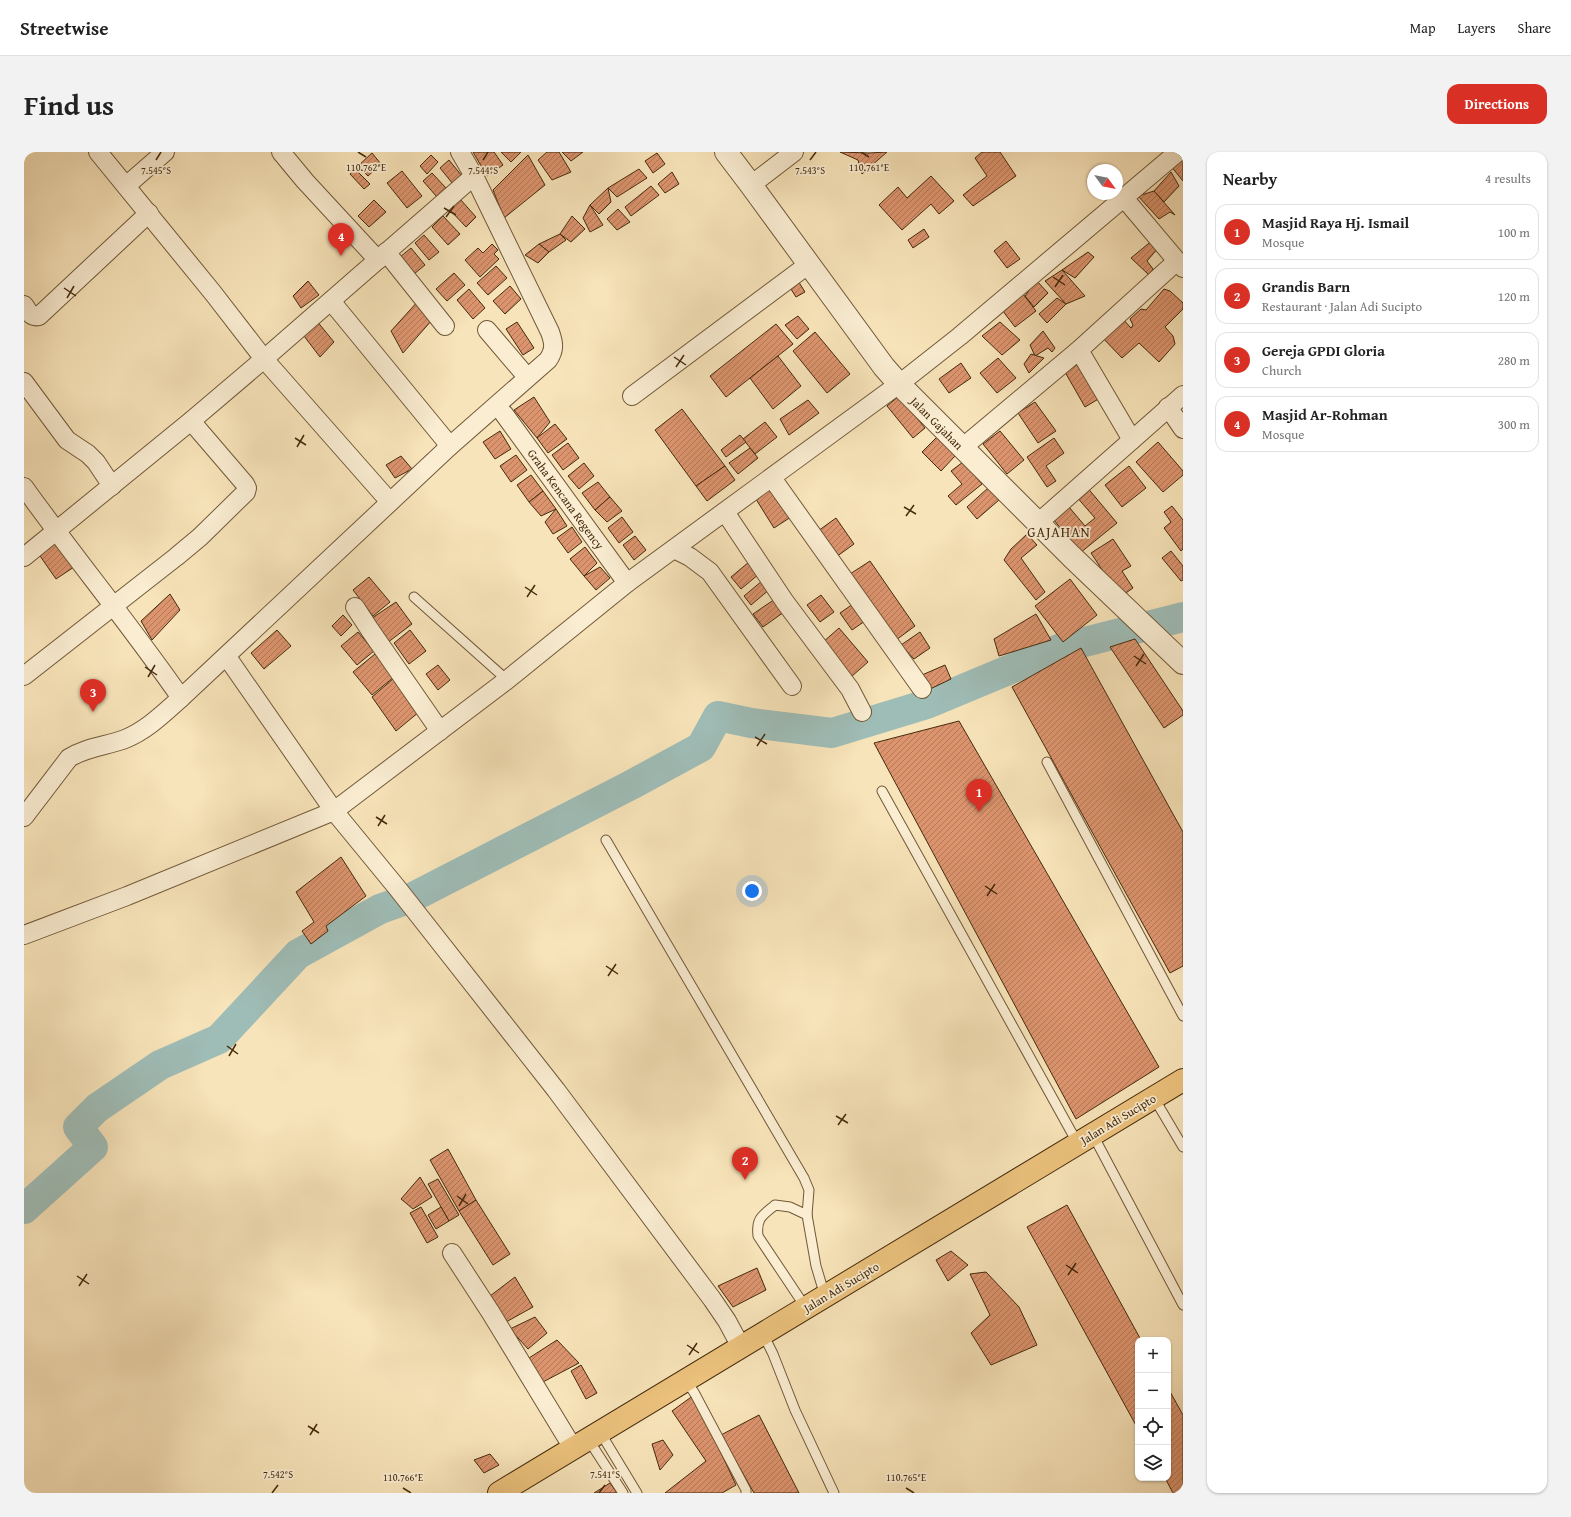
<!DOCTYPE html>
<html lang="en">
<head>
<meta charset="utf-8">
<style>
  body { margin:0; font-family:"Gentium Book Plus",serif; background:#f2f2f2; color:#222 }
  .controls { position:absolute; right:12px; bottom:12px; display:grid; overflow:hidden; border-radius:8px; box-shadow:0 1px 3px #0004 }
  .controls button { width:36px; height:36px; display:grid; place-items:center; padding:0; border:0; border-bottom:1px solid #e0e0e0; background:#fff; color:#222; font:20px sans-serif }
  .compass { position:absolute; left:1063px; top:12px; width:36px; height:36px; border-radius:50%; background:#fff; box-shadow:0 1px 3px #0004; rotate:123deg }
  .you { position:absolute; left:728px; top:739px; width:14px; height:14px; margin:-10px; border:3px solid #fff; border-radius:50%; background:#1a73e8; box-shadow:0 0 0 6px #1a73e833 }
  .badge { display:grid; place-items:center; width:26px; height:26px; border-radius:50%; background:#d93025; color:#fff; font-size:13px; font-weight:700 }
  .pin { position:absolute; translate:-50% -33px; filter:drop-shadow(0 1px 2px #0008) }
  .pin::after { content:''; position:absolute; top:21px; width:14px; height:12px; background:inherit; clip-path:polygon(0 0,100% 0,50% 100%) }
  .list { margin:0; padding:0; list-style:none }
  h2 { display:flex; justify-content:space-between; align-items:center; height:52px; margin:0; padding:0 16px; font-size:17px }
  h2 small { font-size:13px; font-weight:400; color:#767676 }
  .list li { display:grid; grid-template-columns:26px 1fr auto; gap:12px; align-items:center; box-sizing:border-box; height:56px; margin:0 8px 8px; padding:0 8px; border:1px solid #e0e0e0; border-radius:12px }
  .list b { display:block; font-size:15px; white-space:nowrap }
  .list p { margin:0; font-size:13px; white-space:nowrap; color:#767676 }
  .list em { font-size:13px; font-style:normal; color:#767676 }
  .icon { flex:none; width:22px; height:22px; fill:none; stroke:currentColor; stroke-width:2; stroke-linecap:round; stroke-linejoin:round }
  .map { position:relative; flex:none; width:1159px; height:1341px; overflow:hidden; border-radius:12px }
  header { display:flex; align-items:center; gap:24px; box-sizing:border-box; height:56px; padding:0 20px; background:#fff; border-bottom:1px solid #e0e0e0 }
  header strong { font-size:19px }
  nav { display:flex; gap:22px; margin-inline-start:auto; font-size:14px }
  .intro { display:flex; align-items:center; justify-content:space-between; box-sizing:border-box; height:96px; padding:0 24px }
  h1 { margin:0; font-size:28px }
  .button { padding:10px 18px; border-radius:12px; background:#d93025; color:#fff; font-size:14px; font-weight:700 }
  main { display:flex; gap:24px; padding:0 24px }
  aside { flex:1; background:#fff; border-radius:12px; box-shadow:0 1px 3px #0004 }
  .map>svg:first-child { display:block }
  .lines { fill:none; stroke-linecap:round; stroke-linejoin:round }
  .river { stroke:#9fbdb7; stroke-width:30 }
  .building { fill:url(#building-hatch); stroke:#442a0c }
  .service-casing { stroke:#715838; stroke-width:11 }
  .minor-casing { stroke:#715838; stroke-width:20 }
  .tertiary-casing { stroke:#715838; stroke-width:24 }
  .trunk-casing { stroke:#442a0c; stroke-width:24 }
  .service { stroke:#faedd2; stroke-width:9 }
  .minor { stroke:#faedd2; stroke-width:18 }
  .tertiary { stroke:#faedd2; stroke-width:22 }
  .trunk { stroke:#ecc27d; stroke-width:22 }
  .ticks { fill:none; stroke:#442a0c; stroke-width:1.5 }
  .labels { text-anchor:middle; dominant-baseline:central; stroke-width:3.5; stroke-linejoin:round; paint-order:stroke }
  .street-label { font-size:12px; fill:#442a0c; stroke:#faedd2 }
  .quarter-label { font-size:14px; letter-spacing:1px; fill:#442a0c; stroke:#faedd2 }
  .ticks-label { font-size:10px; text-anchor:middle; fill:#442a0c; stroke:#faedd2; stroke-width:3.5; stroke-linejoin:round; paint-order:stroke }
</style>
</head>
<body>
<header>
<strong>Streetwise</strong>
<nav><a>Map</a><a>Layers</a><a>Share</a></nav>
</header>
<div class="intro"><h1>Find us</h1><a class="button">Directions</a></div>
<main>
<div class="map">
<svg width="1159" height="1341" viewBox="0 0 1159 1341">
  <defs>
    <pattern id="building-hatch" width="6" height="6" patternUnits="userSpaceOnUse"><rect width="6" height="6" fill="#dc946e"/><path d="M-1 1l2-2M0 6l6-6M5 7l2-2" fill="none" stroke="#b47959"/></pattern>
  </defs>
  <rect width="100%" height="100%" fill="#f8e4ba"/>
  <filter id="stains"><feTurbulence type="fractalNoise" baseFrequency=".005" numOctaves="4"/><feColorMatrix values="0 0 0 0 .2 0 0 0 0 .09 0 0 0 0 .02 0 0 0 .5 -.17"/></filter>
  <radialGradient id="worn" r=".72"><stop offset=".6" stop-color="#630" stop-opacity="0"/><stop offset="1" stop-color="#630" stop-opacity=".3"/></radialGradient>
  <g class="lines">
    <!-- river -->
    <path class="river" d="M0,1057l69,-62 -15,-20 19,-19 63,-43 59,-26 79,-85 82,-45 31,-11 220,-113 70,-38 17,-31 33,7 81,10 95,-29 134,-56 122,-31"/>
  </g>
  <!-- building -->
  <g class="building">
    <path d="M449,0h21l9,13 -16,11z"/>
    <path d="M477,0h20l-10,10z"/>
    <path d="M523,0h12l12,20 -19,8 -14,-20z"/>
    <path d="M538,0h21l-12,9z"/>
    <path d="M816,0l29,1 18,-1 -25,22 -4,-14z"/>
    <path d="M958,0h18l16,24 -43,30 -10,-11 24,-19 -12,-18z"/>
    <path d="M1159,0v29l-13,-16z"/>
    <path d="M348,1l9,11 -13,12 -10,-10z"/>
    <path d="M633,1l8,11 -12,9 -8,-12z"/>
    <path d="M407,3l7,7 -11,12 -7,-8z"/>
    <path d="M504,3l17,30 -41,33 -11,-28z"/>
    <path d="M425,8l13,16 -9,8 -13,-16z"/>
    <path d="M331,17l15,15 -6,5 -14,-15z"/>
    <path d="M615,17l8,9 -30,19 -9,-9z"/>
    <path d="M378,19l20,25 -15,12 -20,-25z"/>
    <path d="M648,20l7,12 -14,9 -7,-9z"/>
    <path d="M1147,20l8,14 -15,16 -10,-11z"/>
    <path d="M408,21l14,15 -9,9 -14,-16z"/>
    <path d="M907,24l23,25 -15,13 -8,-10 -29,26 -23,-25 19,-18 9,11z"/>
    <path d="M627,34l8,9 -28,21 -6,-9z"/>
    <path d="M584,36l3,14 -12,12 -9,-9z"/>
    <path d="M1130,39l21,24 -5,-3 -11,7 -21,-23z"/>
    <path d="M436,47l16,18 -10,10 -17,-18z"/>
    <path d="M350,48l12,12 -17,15 -11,-11z"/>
    <path d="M566,53l13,20 -13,7 -7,-14z"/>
    <path d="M594,57l12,13 -13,8 -10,-11z"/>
    <path d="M419,64l17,18 -12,11 -16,-18z"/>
    <path d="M548,64l13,13 -14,13 -11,-8z"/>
    <path d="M900,77l5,8 -16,11 -5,-8z"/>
    <path d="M536,82l6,6 -17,12 -10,-8z"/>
    <path d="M400,83l15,17 -10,8 -14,-17z"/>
    <path d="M1130,87l5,8 -12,14 6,8 -4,6 -18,-17z"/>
    <path d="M982,89l14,18 -13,9 -13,-17z"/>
    <path d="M468,92l6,6 -4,4 5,5 -19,18 -15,-17 13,-12 5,5z"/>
    <path d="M515,92l10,8 -11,11 -13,-8z"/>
    <path d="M387,96l14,17 -11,9 -14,-17z"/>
    <path d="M1064,100l6,5 -19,21 -13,-8z"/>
    <path d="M472,114l11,12 -19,17 -11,-12z"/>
    <path d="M1038,118l23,26 -19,8 -21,-23z"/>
    <path d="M430,121l11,12 -18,16 -11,-12z"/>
    <path d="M771,124l10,16 -9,5 -9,-14z"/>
    <path d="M1012,128l12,13 -14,14 -9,-11z"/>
    <path d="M284,129l11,14 -18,13 -8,-12z"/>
    <path d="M486,134l11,13 -16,15 -12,-13z"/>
    <path d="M445,137l16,19 -12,11 -16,-19z"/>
    <path d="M1140,137l6,2 13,12v6l-18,18 8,9 2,8 -16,18 -20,-19 -17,15 -22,-23 21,-18 10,11 2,-3 -3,-6 11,-10 5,1z"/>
    <path d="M996,138l16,21 -21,16 -16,-21z"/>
    <path d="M1033,146l9,6 -19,19 -8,-9z"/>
    <path d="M395,148l13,20 -29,33 -12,-22z"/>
    <path d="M774,164l11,13 -12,10 -12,-14z"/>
    <path d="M292,168l18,22 -14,15 -19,-25z"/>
    <path d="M493,170l17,26 -11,7 -17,-26z"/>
    <path d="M976,170l20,18 -18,15 -20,-19z"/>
    <path d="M752,172l17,20 -67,53 -16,-21z"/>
    <path d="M1019,179l12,17 -3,4 -4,-4 -13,8 -5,-11z"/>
    <path d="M791,180l35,42 -23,19 -34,-42z"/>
    <path d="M1007,202l13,4 -15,15 -5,-9z"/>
    <path d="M754,204l23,30 -28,23 -23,-31z"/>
    <path d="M974,206l18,20 -19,15 -17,-20z"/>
    <path d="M937,211l10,15 -22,15 -10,-14z"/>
    <path d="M1055,211l21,35 -15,9 -20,-35z"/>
    <path d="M875,244l26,32 -12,10 -26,-32z"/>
    <path d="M510,245l16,25 -13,16 -23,-28z"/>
    <path d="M784,248l11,13 -30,22 -9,-16z"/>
    <path d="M1011,250l21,29 -18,12 -20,-30z"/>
    <path d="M658,257l43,57 -29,20 -41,-56z"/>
    <path d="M741,270l12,15 -22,17 -12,-15z"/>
    <path d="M531,272l12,15 -19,14 -11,-15z"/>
    <path d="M476,279l11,18 -16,10 -12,-17z"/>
    <path d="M976,279l24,29 -17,14 -24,-30z"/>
    <path d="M716,283l6,7 -20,15 -5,-7z"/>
    <path d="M913,285l18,19 -14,15 -19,-19z"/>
    <path d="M1030,286l10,15 -18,13 10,15 -9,6 -20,-30z"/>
    <path d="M1134,290l25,29v4l-20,17 -27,-30z"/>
    <path d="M544,291l11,15 -16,12 -11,-15z"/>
    <path d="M726,296l8,10 -20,16 -9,-11z"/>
    <path d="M492,303l11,15 -16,12 -11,-16z"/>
    <path d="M377,304l11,13 -17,9 -9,-13z"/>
    <path d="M939,310l19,22 -26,21 -8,-9 14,-12 -11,-13z"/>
    <path d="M560,311l10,13 -15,13 -11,-13z"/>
    <path d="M701,314l10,14 -28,21 -11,-15z"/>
    <path d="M1105,314l17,22 -24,19 -17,-22z"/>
    <path d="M507,323l12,16 -14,11 -12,-17z"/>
    <path d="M574,330l12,15 -15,13 -13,-17z"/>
    <path d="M746,331l24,32 -20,13 -20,-32z"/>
    <path d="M1062,334l31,37 -37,30 -26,-33 15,-13 16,19 10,-8 -20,-23z"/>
    <path d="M964,336l11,12 -22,19 -10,-12z"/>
    <path d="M519,339l13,18 -15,7 -12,-14z"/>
    <path d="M586,345l12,14 -15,11 -12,-12z"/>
    <path d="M1148,354l11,14v29l-2,2 -17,-23 7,-6 -7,-10z"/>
    <path d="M532,357l11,17 -14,8 -8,-12z"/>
    <path d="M598,365l11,15 -14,11 -11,-15z"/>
    <path d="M812,366l18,26 -18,13 -18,-26z"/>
    <path d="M548,375l10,15 -14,11 -11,-15z"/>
    <path d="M1003,382l10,11 -16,13 24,34 -9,8 -32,-40 7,-11z"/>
    <path d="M611,384l11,14 -12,10 -11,-15z"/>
    <path d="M1089,387l18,27 -9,5 11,17 -13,9 -29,-44z"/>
    <path d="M30,391l23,22 -21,14 -18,-26z"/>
    <path d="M561,395l12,16 -13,13 -14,-17z"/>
    <path d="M1147,399l12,15v14l-2,1 -19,-23z"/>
    <path d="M846,409l45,65 -19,14 -46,-66z"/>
    <path d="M725,410l10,12 -18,15 -10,-12z"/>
    <path d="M576,415l10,11 -14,12 -12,-14z"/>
    <path d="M345,425l21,25 -17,14 -20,-26z"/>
    <path d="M1046,427l27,36 -34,27 -28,-36z"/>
    <path d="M738,429l8,8 -19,16 -7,-9z"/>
    <path d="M146,442l10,16 -28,30 -11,-19z"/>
    <path d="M797,443l13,17 -14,10 -13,-17z"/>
    <path d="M751,447l9,13 -21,15 -10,-13z"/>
    <path d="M372,450l16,22 -25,19 -15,-25z"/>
    <path d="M829,452l12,17 -13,9 -12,-17z"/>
    <path d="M1012,462l15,26 -52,16 -5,-17z"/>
    <path d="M319,463l9,10 -11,11 -9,-10z"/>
    <path d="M815,476l29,34 -17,15 -29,-34z"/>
    <path d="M253,478l14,16 -27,23 -13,-16z"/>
    <path d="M386,478l16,21 -17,13 -15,-21z"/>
    <path d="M334,480l16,19 -17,14 -16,-19z"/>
    <path d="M896,480l10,16 -16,11 -13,-14z"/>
    <path d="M1111,487l48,72v4l-19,13 -54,-81z"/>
    <path d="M1057,496l102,184v134l-13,7 -158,-286z"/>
    <path d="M351,502l19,23 -22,18 -19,-23z"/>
    <path d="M414,513l12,15 -12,10 -12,-16z"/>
    <path d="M921,513l6,14 -23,11 -6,-15z"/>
    <path d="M369,527l26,33 -23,19 -24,-34z"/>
    <path d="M935,569l200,346 -83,52 -202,-376z"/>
    <path d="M317,705l25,39 -40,30 2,5 -17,13 -9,-13 12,-9 -18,-30z"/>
    <path d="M424,997l28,51 -17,11 -29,-51z"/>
    <path d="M396,1025l12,20 -19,12 -12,-10z"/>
    <path d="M414,1027l21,36 -10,6 -21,-37z"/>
    <path d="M452,1048l34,54 -17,11 -34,-54z"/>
    <path d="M1043,1053l74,135h-3v89l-111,-202z"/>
    <path d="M397,1055l17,30 -11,6 -17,-30z"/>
    <path d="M417,1055l8,14 -13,8 -8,-14z"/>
    <path d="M927,1099l17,14 -20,16 -12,-21z"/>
    <path d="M733,1116l9,22 -33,17 -15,-21z"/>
    <path d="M962,1120l33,35 18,38 -46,20 -20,-32 19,-18 -20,-41z"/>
    <path d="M491,1125l18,30 -27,15 -16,-26z"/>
    <path d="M511,1165l12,16 -19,16 -18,-20z"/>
    <path d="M533,1188l22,23 -38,20 -12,-25z"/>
    <path d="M557,1213l16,28 -11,6 -15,-28z"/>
    <path d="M1144,1236l15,27v78h-10l-8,-15h3z"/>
    <path d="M670,1243l42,90 -14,8h-57l41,-32 -34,-50z"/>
    <path d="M735,1263l40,78h-45l-33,-58z"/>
    <path d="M639,1288l10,15 -13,15 -8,-26z"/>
    <path d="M466,1302l9,11 -15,8 -10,-13z"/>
    <path d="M586,1331l7,10h-23z"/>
  </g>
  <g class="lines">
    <!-- service casing -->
    <g class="service-casing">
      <g id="service">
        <path d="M390,445l93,83"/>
        <path d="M1023,610l136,254"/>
        <path d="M858,639l196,353"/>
        <path d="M582,688l198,338 5,12 -2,25"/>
        <path d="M1130,946l29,49"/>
        <path d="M1069,983l90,170"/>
        <path d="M782,1156l-48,-72c-2,-18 4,-20 17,-31l15,2 17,8 9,51 9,30"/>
        <path d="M739,1182l10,20 22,56 39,83"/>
        <path d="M662,1228l9,14 51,96v3"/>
        <path d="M576,1280l37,61"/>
        <path d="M564,1287l35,54"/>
      </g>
    </g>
    <!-- minor casing -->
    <g class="minor-casing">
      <g id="minor">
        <path d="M74,0l115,141 51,66 126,143"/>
        <path d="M257,0l24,29 73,79"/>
        <path d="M727,33l43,-33"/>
        <path d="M102,34l39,-34"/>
        <path d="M1100,46l59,70"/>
        <path d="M362,100l59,74"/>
        <path d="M307,149l119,145"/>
        <path d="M0,153c4,6 7,13 15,11l110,-103"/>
        <path d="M463,178l40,47"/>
        <path d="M1055,198l53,90"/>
        <path d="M0,230l43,58 21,14 8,8 16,24"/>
        <path d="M608,244l177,-132"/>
        <path d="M1144,255l15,22"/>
        <path d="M480,262l123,169"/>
        <path d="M938,296l117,-98 98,-89"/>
        <path d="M748,326l150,211"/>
        <path d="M0,335c51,71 107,139 157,211"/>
        <path d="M701,360l60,90 65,87 12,23"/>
        <path d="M1014,371l145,-128"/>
        <path d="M650,397l16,8 20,15 82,114"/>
        <path d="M0,405l167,-136 73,-62 210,-183"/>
        <path d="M331,455l15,23 70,101"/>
        <path d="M203,505l107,154 64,78 158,201 156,209 15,22 14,26"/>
        <path d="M0,524l152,-119 24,-20 46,-45 1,-4 -2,-4 -54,-63"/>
        <path d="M0,665l45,-59c17,-11 38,-12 56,-19 22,-9 39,-26 56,-41l269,-252 98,-86c7,-10 6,-17 2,-28l-76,-156 -14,-24"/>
        <path d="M0,783l103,-39 207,-85 173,-131 120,-97 272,-199 61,-48 218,-184"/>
        <path d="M428,1101l39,60 82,135"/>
      </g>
    </g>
    <!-- tertiary casing -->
    <g class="tertiary-casing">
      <path id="tertiary" d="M702,0l25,33 133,182 15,17 173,173 111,106"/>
    </g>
    <!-- trunk casing -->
    <g class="trunk-casing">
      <path id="trunk" d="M475,1341l684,-413"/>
    </g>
    <!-- service -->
    <use href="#service" class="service"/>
    <!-- minor -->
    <use href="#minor" class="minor"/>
    <!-- tertiary -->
    <use href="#tertiary" class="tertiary"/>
    <!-- trunk -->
    <use href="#trunk" class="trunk"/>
  </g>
  <!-- ticks -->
  <path class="ticks" d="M334,0l8,5M837,0l8,5M132,8l5,-8M459,8l5,-8M786,8l6,-8M420,56l12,7M422,65l8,-11M1029,125l12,8M1031,135l8,-12M40,136l12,8M43,146l7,-12M650,205l12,8M652,215l8,-12M271,286l11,7M273,295l7,-12M880,355l12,7M882,364l8,-11M501,435l12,8M503,445l8,-12M1110,504l12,8M1112,514l8,-12M121,515l12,8M124,525l7,-12M731,585l12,7M733,594l8,-12M352,665l11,7M354,674l7,-11M961,734l12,8M963,744l8,-12M582,814l12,8M584,824l8,-12M203,894l11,8M205,904l7,-12M812,964l12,7M814,973l8,-11M433,1044l11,8M435,1054l7,-12M1042,1113l12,8M1044,1123l8,-12M53,1124l12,8M55,1134l8,-12M663,1193l12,8M665,1203l8,-12M284,1274l11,7M286,1283l7,-11M379,1336l8,5M882,1336l8,5M248,1341l6,-8M575,1341l6,-8"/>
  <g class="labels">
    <!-- street labels -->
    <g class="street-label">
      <text transform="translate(913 271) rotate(45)">Jalan Gajahan</text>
      <text transform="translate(542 347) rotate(54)">Graha Kencana Regency</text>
      <text transform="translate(1094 967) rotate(-31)">Jalan Adi Sucipto</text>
      <text transform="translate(817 1135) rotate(-31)">Jalan Adi Sucipto</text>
    </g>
    <!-- quarter labels -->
    <g class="quarter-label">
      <text x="1035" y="380">GAJAHAN</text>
    </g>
  </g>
  <g class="ticks-label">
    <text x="845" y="19">110.761°E</text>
    <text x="342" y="19">110.762°E</text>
    <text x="132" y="22">7.545°S</text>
    <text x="786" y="22">7.543°S</text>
    <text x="459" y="22">7.544°S</text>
    <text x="254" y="1326">7.542°S</text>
    <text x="581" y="1326">7.541°S</text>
    <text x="379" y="1329">110.766°E</text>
    <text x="882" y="1329">110.765°E</text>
  </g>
  <rect width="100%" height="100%" filter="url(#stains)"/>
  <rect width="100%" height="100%" fill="url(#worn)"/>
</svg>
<div class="controls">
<button>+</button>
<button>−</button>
<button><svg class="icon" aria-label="locate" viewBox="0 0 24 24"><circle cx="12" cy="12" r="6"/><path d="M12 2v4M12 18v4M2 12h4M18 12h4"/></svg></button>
<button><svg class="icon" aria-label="layers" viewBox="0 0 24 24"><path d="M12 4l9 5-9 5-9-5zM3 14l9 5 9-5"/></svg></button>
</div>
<svg class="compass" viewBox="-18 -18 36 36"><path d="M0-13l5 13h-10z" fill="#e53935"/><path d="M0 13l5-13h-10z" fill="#767676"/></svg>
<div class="you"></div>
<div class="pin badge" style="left:955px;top:660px">1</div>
<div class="pin badge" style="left:721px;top:1028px">2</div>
<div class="pin badge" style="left:69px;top:560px">3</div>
<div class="pin badge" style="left:317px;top:104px">4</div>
</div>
<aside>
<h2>Nearby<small>4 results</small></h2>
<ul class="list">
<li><span class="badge">1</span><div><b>Masjid Raya Hj. Ismail</b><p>Mosque</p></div><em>100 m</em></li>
<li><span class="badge">2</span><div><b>Grandis Barn</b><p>Restaurant · Jalan Adi Sucipto</p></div><em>120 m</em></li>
<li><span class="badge">3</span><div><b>Gereja GPDI Gloria</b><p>Church</p></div><em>280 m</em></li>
<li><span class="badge">4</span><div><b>Masjid Ar-Rohman</b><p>Mosque</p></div><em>300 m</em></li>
</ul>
</aside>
</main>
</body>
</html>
